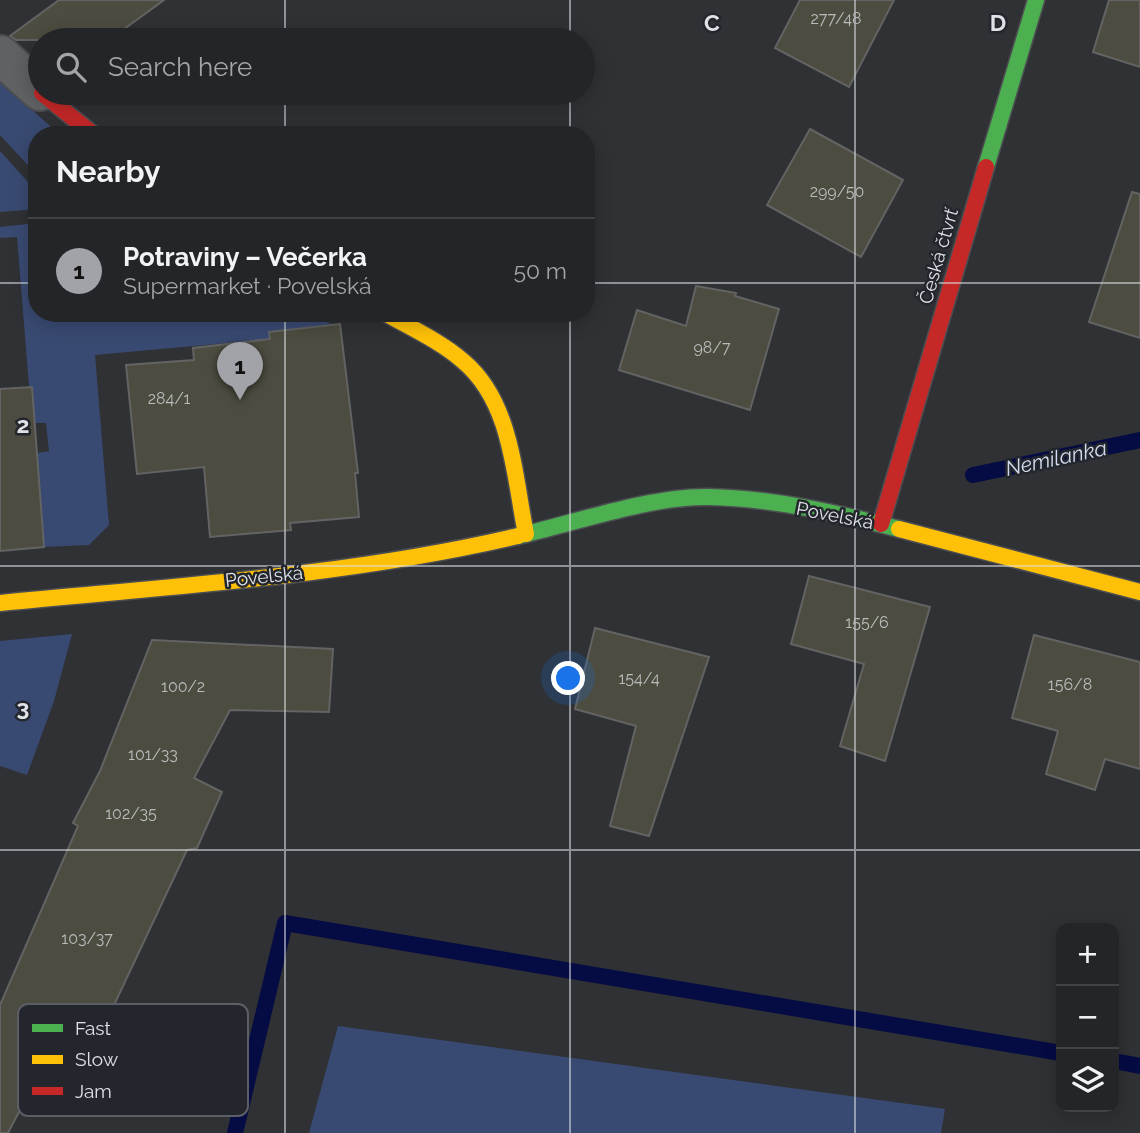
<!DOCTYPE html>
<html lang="en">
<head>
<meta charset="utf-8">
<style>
  body { margin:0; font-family:Raleway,sans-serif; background:#2f3134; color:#f1f3f6 }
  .controls { position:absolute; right:21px; bottom:21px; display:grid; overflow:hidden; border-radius:14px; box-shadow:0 4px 18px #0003 }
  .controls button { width:63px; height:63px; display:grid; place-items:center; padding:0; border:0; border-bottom:2px solid #404245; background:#232528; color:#f1f3f6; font:35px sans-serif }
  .you { position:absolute; left:569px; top:679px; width:24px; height:24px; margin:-18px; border:5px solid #fff; border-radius:50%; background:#1a73e8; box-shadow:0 0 0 10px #1a73e833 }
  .badge { display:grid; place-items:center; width:46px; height:46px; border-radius:50%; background:#a1a3a8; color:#111; font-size:23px; font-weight:700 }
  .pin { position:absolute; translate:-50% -58px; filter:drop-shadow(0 2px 4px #0008) }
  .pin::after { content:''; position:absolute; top:37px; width:24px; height:21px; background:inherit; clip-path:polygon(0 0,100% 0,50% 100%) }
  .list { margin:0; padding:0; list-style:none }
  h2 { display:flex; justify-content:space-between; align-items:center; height:91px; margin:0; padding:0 28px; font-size:30px }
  h2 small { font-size:23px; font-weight:400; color:#a3a5a8 }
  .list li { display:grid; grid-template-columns:46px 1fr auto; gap:21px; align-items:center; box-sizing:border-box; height:105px; padding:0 28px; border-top:2px solid #404245 }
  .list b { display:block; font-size:26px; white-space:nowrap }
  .list p { margin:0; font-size:23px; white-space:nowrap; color:#a3a5a8 }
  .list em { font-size:23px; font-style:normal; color:#a3a5a8 }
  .icon { flex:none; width:38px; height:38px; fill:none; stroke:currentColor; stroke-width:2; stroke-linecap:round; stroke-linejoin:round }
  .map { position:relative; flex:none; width:1140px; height:1133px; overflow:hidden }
  .search { position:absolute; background:#232528; box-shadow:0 4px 18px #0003; left:28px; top:28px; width:567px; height:77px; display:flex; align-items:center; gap:18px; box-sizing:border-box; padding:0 24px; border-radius:38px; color:#a3a5a8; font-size:26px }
  .panel { position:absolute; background:#232528; box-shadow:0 4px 18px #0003; left:28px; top:126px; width:567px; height:196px; border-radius:28px }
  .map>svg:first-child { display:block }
  .green { fill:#394a72 }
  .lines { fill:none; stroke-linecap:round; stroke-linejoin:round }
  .stream { stroke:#050b43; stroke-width:16 }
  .building { fill:#4c4c40; stroke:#636363; stroke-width:2 }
  .street-casing { stroke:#4c4e51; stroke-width:42 }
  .fast-casing { stroke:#4c4e51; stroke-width:19 }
  .slow-casing { stroke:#4c4e51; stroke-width:19 }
  .jam-casing { stroke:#4c4e51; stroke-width:19 }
  .street { stroke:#5f6163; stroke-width:38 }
  .fast { stroke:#4caf50; stroke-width:16 }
  .slow { stroke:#ffc107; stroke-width:16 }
  .jam { stroke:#c62828; stroke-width:16 }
  .grid { fill:none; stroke:#dfe1e6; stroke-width:2; stroke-opacity:0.55 }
  .labels { text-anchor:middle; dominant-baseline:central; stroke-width:5; stroke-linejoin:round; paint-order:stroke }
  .number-label { font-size:16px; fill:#babcbc }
  .street-label { font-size:19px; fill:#dfe1e6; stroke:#23262d }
  .water-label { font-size:21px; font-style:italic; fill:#d3dcef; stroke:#23262d }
  .key { fill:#23262d; stroke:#5b5e64; stroke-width:2 }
  .key-label { font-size:19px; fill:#dfe1e6 }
  .grid-label { font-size:23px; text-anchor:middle; font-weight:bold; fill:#dfe1e6; stroke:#23262d; stroke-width:5; stroke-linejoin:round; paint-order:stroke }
</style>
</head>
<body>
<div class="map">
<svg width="1140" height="1133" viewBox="0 0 1140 1133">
  <rect width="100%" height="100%" fill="#2f3135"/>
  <!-- green -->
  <g class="green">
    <path d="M0,81l60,54h-23v40l-37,-40z"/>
    <path d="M0,151l37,41v17l-37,3z"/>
    <path d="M37,223v90h263l32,11 -63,8 1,7 -175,16 14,170 -20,20 -45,2 -7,-94 12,-2 -3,-28h-14l-15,-186 -17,1v-11z"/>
    <path d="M72,634l-18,67 -27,74 -27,-9v-125z"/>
    <path d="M338,1026l607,83 -4,24h-632z"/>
  </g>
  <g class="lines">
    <!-- stream -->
    <g class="stream">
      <path d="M973,475l167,-35"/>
      <path d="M1114,1061l26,5"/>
      <path d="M235,1133l50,-210 776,130"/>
    </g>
  </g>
  <!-- building -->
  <g class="building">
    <path d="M59,0h105l-55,40h-93l-6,-4z"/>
    <path d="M800,0h94l-45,87 -74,-39z"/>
    <path d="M1109,0h31v67l-47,-15z"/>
    <path d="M810,129l93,51 -42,77 -94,-52z"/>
    <path d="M1132,192l8,2v144l-51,-16z"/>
    <path d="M696,286l40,7 -1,3 44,13 -29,101 -131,-40 18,-60 49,16z"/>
    <path d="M340,324l18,149h-3l4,44 -69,6 1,7 -81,7 -6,-70 -67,7 -11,-109 68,-5 -1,-12 77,-9 -1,-7z"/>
    <path d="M32,387l12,160 -44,4v-162z"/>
    <path d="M809,576l121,31 -45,154 -45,-15 24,-82 -73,-20z"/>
    <path d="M595,628l114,29 -60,179 -39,-10 26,-100 -61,-17z"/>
    <path d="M1034,635l106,27v107l-35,-10 -10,31 -49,-16 12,-43 -46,-13z"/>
    <path d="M152,640l181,9 -4,63 -99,-2 -36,68 28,14 -25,56 -10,2 -96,204 -19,-8 -17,39 -18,-8 -29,56h-8v-128l78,-179 -5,-3 27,-52z"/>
  </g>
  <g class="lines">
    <!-- street casing -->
    <g class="street-casing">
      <path id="street" d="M0,55l40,36"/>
    </g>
    <!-- fast casing -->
    <g class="fast-casing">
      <g id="fast">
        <path d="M986,167l50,-167"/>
        <path d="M518,536c56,-13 133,-40 190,-39 63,1 130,16 191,32"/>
      </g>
    </g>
    <!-- slow casing -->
    <g class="slow-casing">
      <g id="slow">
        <path d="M385,313c26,15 55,28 78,48 49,41 51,115 63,173"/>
        <path d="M899,529l241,63"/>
        <path d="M0,603c173,-17 348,-27 518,-67"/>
      </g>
    </g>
    <!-- jam casing -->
    <g class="jam-casing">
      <g id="jam">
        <path d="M42,93l52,42"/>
        <path d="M881,524l105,-357"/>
      </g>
    </g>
    <!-- street -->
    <use href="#street" class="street"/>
    <!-- fast -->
    <use href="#fast" class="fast"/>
    <!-- slow -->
    <use href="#slow" class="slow"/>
    <!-- jam -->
    <use href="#jam" class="jam"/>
  </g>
  <!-- grid -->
  <path class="grid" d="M285,0v40M570,0v40M855,0v1133M285,93v42M570,93v42M0,283h37M586,283h554M285,313v820M570,313v820M0,566h1140M0,850h1140"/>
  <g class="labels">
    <!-- number labels -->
    <g class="number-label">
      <text x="836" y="18">277/48</text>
      <text x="837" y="191">299/50</text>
      <text x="712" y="347">98/7</text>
      <text x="169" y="398">284/1</text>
      <text x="867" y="622">155/6</text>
      <text x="639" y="678">154/4</text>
      <text x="1070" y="684">156/8</text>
      <text x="183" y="686">100/2</text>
      <text x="153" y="754">101/33</text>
      <text x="131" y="813">102/35</text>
      <text x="87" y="938">103/37</text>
    </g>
    <!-- street labels -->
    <g class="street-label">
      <text transform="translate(938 256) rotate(-74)">Česká čtvrť</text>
      <text transform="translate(835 515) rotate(11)">Povelská</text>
      <text transform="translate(264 576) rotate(-6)">Povelská</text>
    </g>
    <!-- water labels -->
    <g class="water-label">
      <text transform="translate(1056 458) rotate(-12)">Nemilanka</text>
    </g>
  </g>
  <!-- legend -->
  <rect x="18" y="1004" width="230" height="112" rx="10" class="key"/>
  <rect x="32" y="1024" width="31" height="8" fill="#4caf50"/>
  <rect x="32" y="1055" width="31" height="9" fill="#ffc107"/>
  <rect x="32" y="1087" width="31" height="8" fill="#c62828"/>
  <g class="key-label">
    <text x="75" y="1035">Fast</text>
    <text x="75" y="1066">Slow</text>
    <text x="75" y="1098">Jam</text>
  </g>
  <g class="grid-label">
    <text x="712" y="31">C</text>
    <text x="998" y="31">D</text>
    <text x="23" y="433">2</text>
    <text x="23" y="716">3</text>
  </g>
</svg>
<div class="controls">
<button>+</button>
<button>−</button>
<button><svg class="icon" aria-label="layers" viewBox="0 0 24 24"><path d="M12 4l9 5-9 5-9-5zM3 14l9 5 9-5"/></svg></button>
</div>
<div class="you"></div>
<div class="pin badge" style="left:240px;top:400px">1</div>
<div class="search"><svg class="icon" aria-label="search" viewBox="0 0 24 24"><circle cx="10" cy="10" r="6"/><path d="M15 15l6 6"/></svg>Search here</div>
<section class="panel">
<h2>Nearby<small></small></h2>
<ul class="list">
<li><span class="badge">1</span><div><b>Potraviny – Večerka</b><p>Supermarket · Povelská</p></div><em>50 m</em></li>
</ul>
</section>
</div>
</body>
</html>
